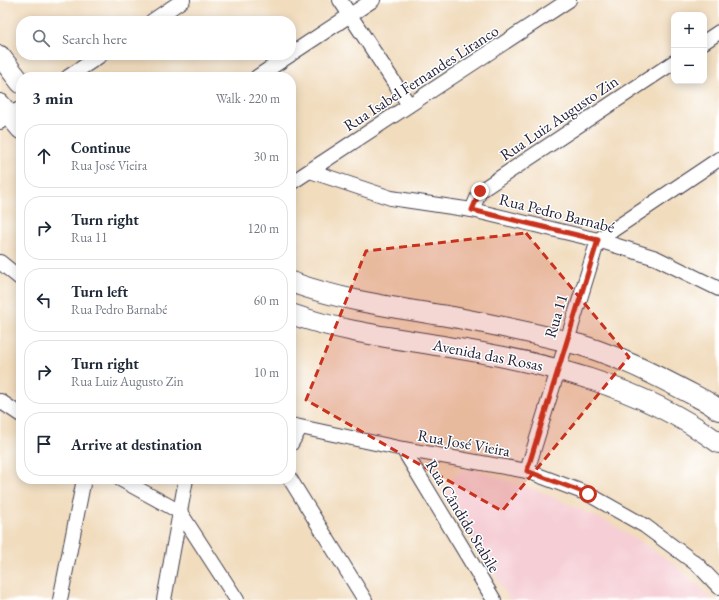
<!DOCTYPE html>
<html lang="en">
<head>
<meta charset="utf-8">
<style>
  body { margin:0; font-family:"EB Garamond",serif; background:#f6f6f7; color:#1f2937 }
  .controls { position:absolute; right:12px; top:12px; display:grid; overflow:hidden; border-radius:8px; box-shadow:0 2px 10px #0003 }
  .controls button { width:36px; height:36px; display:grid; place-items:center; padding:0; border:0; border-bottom:1px solid #e0e1e3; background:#fff; color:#1f2937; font:20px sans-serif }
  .stop { position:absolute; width:12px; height:12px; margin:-9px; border:3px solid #c8321e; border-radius:50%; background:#fff }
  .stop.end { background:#c8321e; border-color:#fff; box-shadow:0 1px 4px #0008 }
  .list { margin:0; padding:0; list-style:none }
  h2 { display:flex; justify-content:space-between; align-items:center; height:52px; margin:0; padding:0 16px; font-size:17px }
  h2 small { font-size:13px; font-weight:400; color:#747a83 }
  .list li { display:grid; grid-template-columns:26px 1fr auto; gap:12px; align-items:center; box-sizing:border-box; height:64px; margin:0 8px 8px; padding:0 8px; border:1px solid #e0e1e3; border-radius:16px }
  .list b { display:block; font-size:15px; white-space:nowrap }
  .list p { margin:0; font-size:13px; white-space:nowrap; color:#747a83 }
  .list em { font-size:13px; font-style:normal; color:#747a83 }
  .icon { flex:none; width:22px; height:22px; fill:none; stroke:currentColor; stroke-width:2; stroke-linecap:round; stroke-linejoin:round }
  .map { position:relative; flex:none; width:719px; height:600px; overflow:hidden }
  .search { position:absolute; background:#fff; box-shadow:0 2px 10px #0003; left:16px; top:16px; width:280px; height:44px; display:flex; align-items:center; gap:10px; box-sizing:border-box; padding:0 14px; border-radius:16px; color:#747a83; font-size:15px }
  .panel { position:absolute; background:#fff; box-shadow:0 2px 10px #0003; left:16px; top:72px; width:280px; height:412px; border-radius:16px }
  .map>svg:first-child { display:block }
  .built { fill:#f6cfd6 }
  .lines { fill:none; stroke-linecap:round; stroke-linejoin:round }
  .street-casing { stroke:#413e4e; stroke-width:16 }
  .secondary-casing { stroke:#413e4e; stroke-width:22 }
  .street { stroke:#fff; stroke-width:14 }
  .secondary { stroke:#fff; stroke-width:20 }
  .route { stroke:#c8321e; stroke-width:5 }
  .marked { fill:#c8321e; fill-opacity:0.2; stroke:#c8321e; stroke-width:3; stroke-dasharray:8 5; stroke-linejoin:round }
  .labels { text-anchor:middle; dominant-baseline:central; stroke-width:3; stroke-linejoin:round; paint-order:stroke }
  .street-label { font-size:16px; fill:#22223b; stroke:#fff }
</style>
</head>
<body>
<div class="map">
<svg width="719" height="600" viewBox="0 0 719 600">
  <rect width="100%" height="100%" fill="#fff"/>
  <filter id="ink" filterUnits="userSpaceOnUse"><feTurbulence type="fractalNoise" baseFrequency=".025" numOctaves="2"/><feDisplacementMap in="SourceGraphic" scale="8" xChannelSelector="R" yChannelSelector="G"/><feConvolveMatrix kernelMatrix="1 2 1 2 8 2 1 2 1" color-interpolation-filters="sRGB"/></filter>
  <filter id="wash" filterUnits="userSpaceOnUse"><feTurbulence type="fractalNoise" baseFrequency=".012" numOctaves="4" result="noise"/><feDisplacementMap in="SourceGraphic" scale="16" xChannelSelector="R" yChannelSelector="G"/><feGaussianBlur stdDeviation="0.9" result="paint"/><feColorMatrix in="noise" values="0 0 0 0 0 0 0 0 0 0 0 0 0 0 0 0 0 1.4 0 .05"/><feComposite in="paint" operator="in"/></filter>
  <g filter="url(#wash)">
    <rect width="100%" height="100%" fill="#f1dcbd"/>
    <!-- built -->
    <path class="built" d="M470,468l71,24 69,31 62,39 41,38h-203l-62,-104 -1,-9 10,-14z"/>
  </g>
  <g filter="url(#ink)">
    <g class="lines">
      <!-- street casing -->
      <g class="street-casing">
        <g id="street">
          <path d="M340,0l69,105"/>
          <path d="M152,21l31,-21"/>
          <path d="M704,42l15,-10"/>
          <path d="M291,54l82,-54"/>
          <path d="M68,77l33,-22"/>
          <path d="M257,77l33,-22"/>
          <path d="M0,122l21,-14"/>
          <path d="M310,171l81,27 81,12 126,30 58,18 63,31"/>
          <path d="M291,183l278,-183"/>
          <path d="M472,210l8,-19 194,-129"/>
          <path d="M0,262l21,17"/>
          <path d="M0,401l21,14"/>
          <path d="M291,425l112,24 124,22 61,23 57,32 53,39 21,22"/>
          <path d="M291,444l9,-16"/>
          <path d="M403,449l91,151"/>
          <path d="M527,471l71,-231 121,-81"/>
          <path d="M120,479l60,33 57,88"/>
          <path d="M290,479l75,121"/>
          <path d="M60,600l24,-121"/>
          <path d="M164,600l22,-121"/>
        </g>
      </g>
      <!-- secondary casing -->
      <g class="secondary-casing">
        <g id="secondary">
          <path d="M0,56l21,27"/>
          <path d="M0,104l21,25"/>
          <path d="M291,282c52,19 107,26 162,35 37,7 75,15 112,24 51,12 98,38 144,62l10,7"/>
          <path d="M291,314c51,18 104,24 157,33 95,15 192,38 271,96"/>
        </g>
      </g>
      <!-- street -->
      <use href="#street" class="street"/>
      <!-- secondary -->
      <use href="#secondary" class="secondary"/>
    </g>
  </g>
  <g class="lines" filter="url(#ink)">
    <!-- route -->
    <path class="route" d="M480,191l-8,19 126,30 -71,231 61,23"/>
  </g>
  <!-- marked area -->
  <path class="marked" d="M526,233l103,124 -127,154 -196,-111 60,-149z"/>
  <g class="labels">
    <!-- street labels -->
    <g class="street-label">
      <text transform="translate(421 78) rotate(-33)">Rua Isabel Fernandes Liranco</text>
      <text transform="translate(559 118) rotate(-34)">Rua Luiz Augusto Zin</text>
      <text transform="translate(557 213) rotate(14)">Rua Pedro Barnabé</text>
      <text transform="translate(556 316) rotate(-73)">Rua 11</text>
      <text transform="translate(488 355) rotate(11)">Avenida das Rosas</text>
      <text transform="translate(464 443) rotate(10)">Rua José Vieira</text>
      <text transform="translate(463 516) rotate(59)">Rua Cândido Stabile</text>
    </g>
  </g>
</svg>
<div class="controls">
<button>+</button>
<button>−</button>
</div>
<div class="stop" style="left:588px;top:494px"></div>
<div class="stop end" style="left:480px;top:191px"></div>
<div class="search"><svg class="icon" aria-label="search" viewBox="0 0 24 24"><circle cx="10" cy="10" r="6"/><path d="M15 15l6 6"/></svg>Search here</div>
<section class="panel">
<h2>3 min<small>Walk · 220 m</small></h2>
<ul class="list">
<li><svg class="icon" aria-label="ahead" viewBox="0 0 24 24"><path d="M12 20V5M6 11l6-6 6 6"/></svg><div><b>Continue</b><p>Rua José Vieira</p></div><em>30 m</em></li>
<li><svg class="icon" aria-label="right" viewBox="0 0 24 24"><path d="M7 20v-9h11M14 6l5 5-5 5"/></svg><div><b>Turn right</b><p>Rua 11</p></div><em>120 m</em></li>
<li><svg class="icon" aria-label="left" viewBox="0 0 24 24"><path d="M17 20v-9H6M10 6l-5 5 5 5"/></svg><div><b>Turn left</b><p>Rua Pedro Barnabé</p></div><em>60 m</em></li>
<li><svg class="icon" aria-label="right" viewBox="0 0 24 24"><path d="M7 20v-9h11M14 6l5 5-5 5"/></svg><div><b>Turn right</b><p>Rua Luiz Augusto Zin</p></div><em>10 m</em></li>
<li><svg class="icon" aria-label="arrive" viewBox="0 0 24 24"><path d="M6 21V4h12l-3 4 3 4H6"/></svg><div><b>Arrive at destination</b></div></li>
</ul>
</section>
</div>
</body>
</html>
